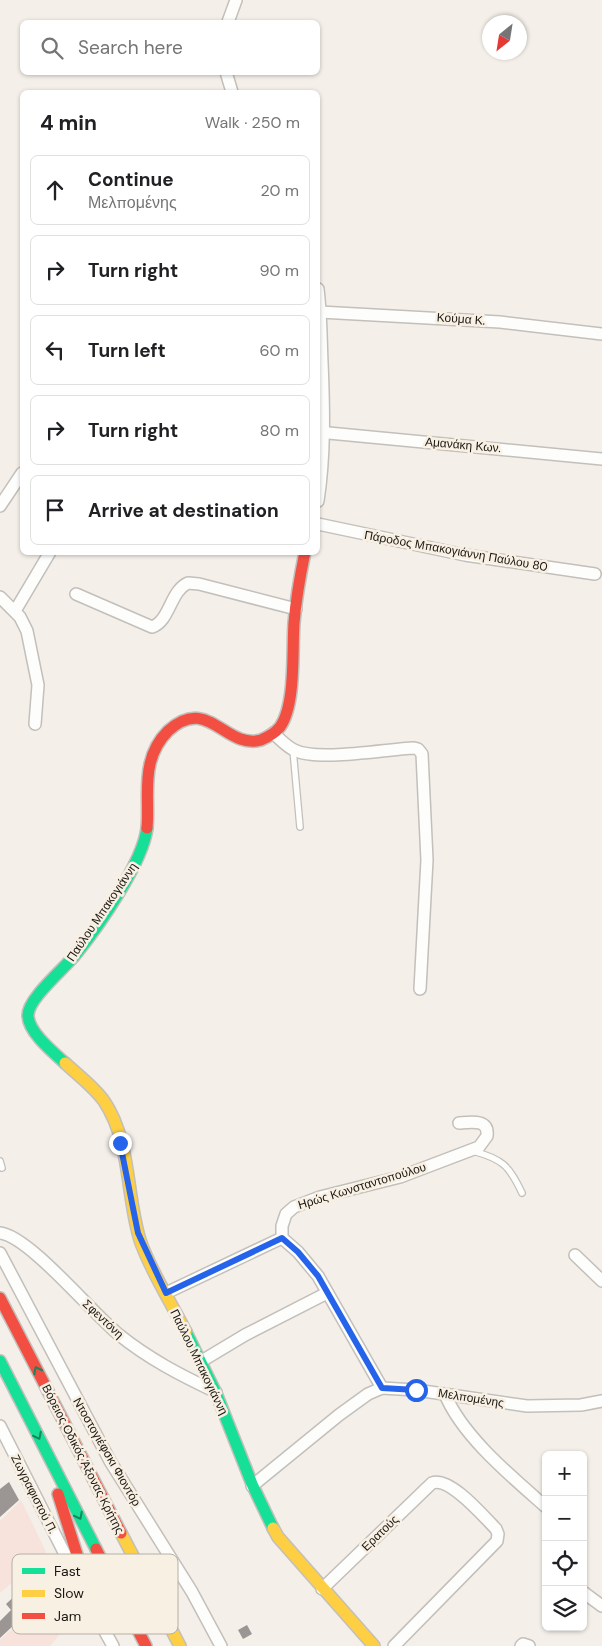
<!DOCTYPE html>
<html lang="en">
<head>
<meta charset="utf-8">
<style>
  body { margin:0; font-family:"DM Sans",sans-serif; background:#f2f2f2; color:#202124 }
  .controls { position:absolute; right:15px; bottom:15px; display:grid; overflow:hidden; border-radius:8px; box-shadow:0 1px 4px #0004 }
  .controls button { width:45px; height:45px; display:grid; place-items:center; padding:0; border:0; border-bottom:1px solid #e0e0e0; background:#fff; color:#202124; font:25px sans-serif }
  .compass { position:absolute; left:482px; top:15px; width:45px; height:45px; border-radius:50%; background:#fff; box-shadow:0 1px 4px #0004; rotate:210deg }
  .stop { position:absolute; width:15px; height:15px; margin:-11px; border:4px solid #2563eb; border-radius:50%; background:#fff }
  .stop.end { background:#2563eb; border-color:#fff; box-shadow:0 1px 5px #0008 }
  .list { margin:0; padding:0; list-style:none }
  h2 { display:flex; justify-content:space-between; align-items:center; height:65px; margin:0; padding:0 20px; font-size:21px }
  h2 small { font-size:16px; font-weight:400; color:#757577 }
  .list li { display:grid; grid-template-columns:32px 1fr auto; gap:15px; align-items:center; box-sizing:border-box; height:70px; margin:0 10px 10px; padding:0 10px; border:1px solid #e0e0e0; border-radius:8px }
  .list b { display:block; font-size:19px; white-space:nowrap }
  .list p { margin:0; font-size:16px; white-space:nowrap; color:#757577 }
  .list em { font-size:16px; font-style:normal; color:#757577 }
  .icon { flex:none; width:28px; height:28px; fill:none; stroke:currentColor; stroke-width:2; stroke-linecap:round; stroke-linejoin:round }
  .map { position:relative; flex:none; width:602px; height:1646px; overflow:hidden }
  .search { position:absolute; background:#fff; box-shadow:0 1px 4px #0004; left:20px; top:20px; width:300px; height:55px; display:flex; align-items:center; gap:12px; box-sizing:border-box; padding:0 18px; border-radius:8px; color:#757577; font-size:19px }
  .panel { position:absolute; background:#fff; box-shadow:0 1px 4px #0004; left:20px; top:90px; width:300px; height:465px; border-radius:8px }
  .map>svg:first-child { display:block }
  .green { fill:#f7e2dc }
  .building { fill:#9b9693 }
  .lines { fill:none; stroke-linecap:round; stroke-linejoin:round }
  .lane-casing { stroke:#c3bfba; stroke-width:8 }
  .street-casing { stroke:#c3bfba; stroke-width:14 }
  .fast-casing { stroke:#c3bfba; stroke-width:14 }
  .slow-casing { stroke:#c3bfba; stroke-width:14 }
  .jam-casing { stroke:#c3bfba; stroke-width:14 }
  .lane { stroke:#fdfdfc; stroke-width:5.5 }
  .street { stroke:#fdfdfc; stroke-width:11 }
  .fast { stroke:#16e098; stroke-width:11 }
  .slow { stroke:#ffcf43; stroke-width:11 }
  .jam { stroke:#f24e42; stroke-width:11 }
  .oneway { stroke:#18865c }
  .route { stroke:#2563eb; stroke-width:6 }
  .labels { text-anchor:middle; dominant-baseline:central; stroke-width:5; stroke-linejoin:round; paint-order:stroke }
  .street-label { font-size:12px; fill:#1a1713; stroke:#f9f0e4 }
  .key { fill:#f9f0e4; stroke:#b6afa5; stroke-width:1 }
  .key-label { font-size:14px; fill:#1a1713 }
</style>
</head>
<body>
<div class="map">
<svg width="602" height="1646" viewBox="0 0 602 1646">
  <rect width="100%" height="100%" fill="#f4efe9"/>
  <!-- green -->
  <g class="green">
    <path d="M21,1500l25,52 -46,41v-72z"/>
    <path d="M62,1583l14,31 -26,32h-50v-6z"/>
  </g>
  <!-- building -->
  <g class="building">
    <path d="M9,1482l10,18 -19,17v-28z"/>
    <path d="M32,1580l14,15 -46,43v-17l11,-11 -5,-6z"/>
    <path d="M247,1625l5,9 -9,5 -5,-9z"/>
  </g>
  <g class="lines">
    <!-- lane casing -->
    <g class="lane-casing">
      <g id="lane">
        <path d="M293,750l7,77"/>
        <path d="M473,1151c29,8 36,14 49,42"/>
        <path d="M0,1161l2,7"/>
      </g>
    </g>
    <!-- street casing -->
    <g class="street-casing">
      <g id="street">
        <path d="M228,22l8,-22"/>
        <path d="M226,72l6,20"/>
        <path d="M318,289c3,24 3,49 4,73 2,47 3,93 -4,139"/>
        <path d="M320,312l180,10 102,12"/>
        <path d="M318,432l284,27"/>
        <path d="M0,506l22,-33"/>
        <path d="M318,524l147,31 130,19"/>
        <path d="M76,594l76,33c18,-6 18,-36 36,-44l11,1 97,25"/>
        <path d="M0,597l20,20 7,14 11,54 -3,39"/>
        <path d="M15,611l35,-59"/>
        <path d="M273,733c7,6 13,13 21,17 24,12 92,-1 120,-2l4,1 4,5 5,106 -7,129"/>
        <path d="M0,1233c29,3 92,80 118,101 31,25 62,41 98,58"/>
        <path d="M282,1238l16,14 20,24 64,112"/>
        <path d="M0,1253l110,208 82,131 29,54"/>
        <path d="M575,1255l27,26"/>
        <path d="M166,1293l116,-55v-12l4,-12 8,-7 26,-10 80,-20 79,-30 8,-11c2,-17 -15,-14 -28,-13"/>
        <path d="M200,1362l45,-27 82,-42"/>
        <path d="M445,1394c17,42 67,83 101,113"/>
        <path d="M0,1426l75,148"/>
        <path d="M252,1486l87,-71 29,-21 14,-6 34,2 111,16 54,-1 21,-4"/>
        <path d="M322,1589l110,-106c18,-7 52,34 64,46l2,5 -1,7 -103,105"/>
        <path d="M583,1592l19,14"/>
        <path d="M93,1610l20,36"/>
        <path d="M521,1646l2,-2 6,2"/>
      </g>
    </g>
    <!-- fast casing -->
    <g class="fast-casing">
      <g id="fast">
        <path d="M65,1063c-11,-10 -36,-30 -37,-47 -1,-17 37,-48 48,-62 23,-28 67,-92 71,-126"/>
        <path d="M186,1332l30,61 36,91 21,44"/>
        <path d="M0,1361l96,188"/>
      </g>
    </g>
    <!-- slow casing -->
    <g class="slow-casing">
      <g id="slow">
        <path d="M65,1063c13,12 29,24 39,38 27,40 22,94 36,139 10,30 32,64 46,92"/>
        <path d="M273,1528l5,9 96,109"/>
        <path d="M121,1533l59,113"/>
      </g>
    </g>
    <!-- jam casing -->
    <g class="jam-casing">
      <g id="jam">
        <path d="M147,828c2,-21 -2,-43 3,-64 3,-13 9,-24 18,-33 40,-37 57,19 93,9 7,-3 14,-7 19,-13 16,-22 12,-77 14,-104 2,-24 6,-47 11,-71"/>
        <path d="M0,1298l121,235"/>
        <path d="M58,1494l38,121"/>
        <path d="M96,1549l50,97"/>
      </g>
    </g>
    <!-- lane -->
    <use href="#lane" class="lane"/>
    <!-- street -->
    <use href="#street" class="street"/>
    <!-- fast -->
    <use href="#fast" class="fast"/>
    <!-- slow -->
    <use href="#slow" class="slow"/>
    <!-- jam -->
    <use href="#jam" class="jam"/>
  </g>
  <!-- one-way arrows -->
  <defs><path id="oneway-chevron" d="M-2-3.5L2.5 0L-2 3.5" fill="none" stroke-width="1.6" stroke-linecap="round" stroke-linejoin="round" transform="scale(1.25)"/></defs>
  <g class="oneway">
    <use href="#oneway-chevron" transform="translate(37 1370) rotate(-117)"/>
    <use href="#oneway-chevron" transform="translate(38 1436) rotate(63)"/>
    <use href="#oneway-chevron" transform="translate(79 1516) rotate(63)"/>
  </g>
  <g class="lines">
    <!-- route -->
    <path class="route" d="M120,1143l18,90 28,60 116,-55 16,14 20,24 64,112 34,2"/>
  </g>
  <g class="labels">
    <!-- street labels -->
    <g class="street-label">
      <text transform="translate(461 319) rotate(4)">Κούμα Κ.</text>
      <text transform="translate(463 445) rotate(5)">Αμανάκη Κων.</text>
      <text transform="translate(456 551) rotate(10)">Πάροδος Μπακογιάννη Παύλου 80</text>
      <text transform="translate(102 912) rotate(-56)">Παύλου Μπακογιάννη</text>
      <text transform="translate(362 1186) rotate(-17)">Ηρώς Κωνσταντοπούλου</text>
      <text transform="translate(103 1319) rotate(43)">Σφεντόνη</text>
      <text transform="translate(199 1362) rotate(64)">Παύλου Μπακογιάννη</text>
      <text transform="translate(471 1398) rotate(9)">Μελπομένης</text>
      <text transform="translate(107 1452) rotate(60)">Ντοστογιέφσκι Φιοντόρ</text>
      <text transform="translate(83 1459) rotate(63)">Βόρειος Οδικός Άξονας Κρήτης</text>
      <text transform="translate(34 1494) rotate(63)">Ζωγραφιστού Π.</text>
      <text transform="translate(380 1533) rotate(-44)">Ερατούς</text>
    </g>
  </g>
  <!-- legend -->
  <rect x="12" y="1554" width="166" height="80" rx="8" class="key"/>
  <rect x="22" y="1568" width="23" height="6" fill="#16e098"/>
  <rect x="22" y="1590" width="23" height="7" fill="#ffcf43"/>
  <rect x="22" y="1613" width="23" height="6" fill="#f24e42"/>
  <g class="key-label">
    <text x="54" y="1576">Fast</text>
    <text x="54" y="1598">Slow</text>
    <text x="54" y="1621">Jam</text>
  </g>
</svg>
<div class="controls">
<button>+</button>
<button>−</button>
<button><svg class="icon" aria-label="locate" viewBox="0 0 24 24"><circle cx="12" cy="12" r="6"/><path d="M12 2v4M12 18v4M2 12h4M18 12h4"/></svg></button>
<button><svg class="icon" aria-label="layers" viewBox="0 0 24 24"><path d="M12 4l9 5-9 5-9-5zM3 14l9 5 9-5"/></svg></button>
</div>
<svg class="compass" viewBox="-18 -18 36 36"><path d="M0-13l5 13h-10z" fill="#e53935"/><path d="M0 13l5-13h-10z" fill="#757577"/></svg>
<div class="stop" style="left:416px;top:1390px"></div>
<div class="stop end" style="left:120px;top:1143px"></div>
<div class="search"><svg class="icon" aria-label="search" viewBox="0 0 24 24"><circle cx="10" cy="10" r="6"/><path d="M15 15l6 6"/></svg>Search here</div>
<section class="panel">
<h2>4 min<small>Walk · 250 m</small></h2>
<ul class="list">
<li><svg class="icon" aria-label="ahead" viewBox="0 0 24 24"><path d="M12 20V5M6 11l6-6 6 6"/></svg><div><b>Continue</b><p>Μελπομένης</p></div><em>20 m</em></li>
<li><svg class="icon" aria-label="right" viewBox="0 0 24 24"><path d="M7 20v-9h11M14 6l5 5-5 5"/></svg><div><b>Turn right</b></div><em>90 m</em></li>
<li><svg class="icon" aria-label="left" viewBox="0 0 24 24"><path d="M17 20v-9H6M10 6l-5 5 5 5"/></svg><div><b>Turn left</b></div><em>60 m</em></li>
<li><svg class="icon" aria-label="right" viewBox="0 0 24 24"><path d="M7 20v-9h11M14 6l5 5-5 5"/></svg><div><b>Turn right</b></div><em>80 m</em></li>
<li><svg class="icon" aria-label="arrive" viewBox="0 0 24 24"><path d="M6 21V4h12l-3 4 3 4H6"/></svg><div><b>Arrive at destination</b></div></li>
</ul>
</section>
</div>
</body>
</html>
